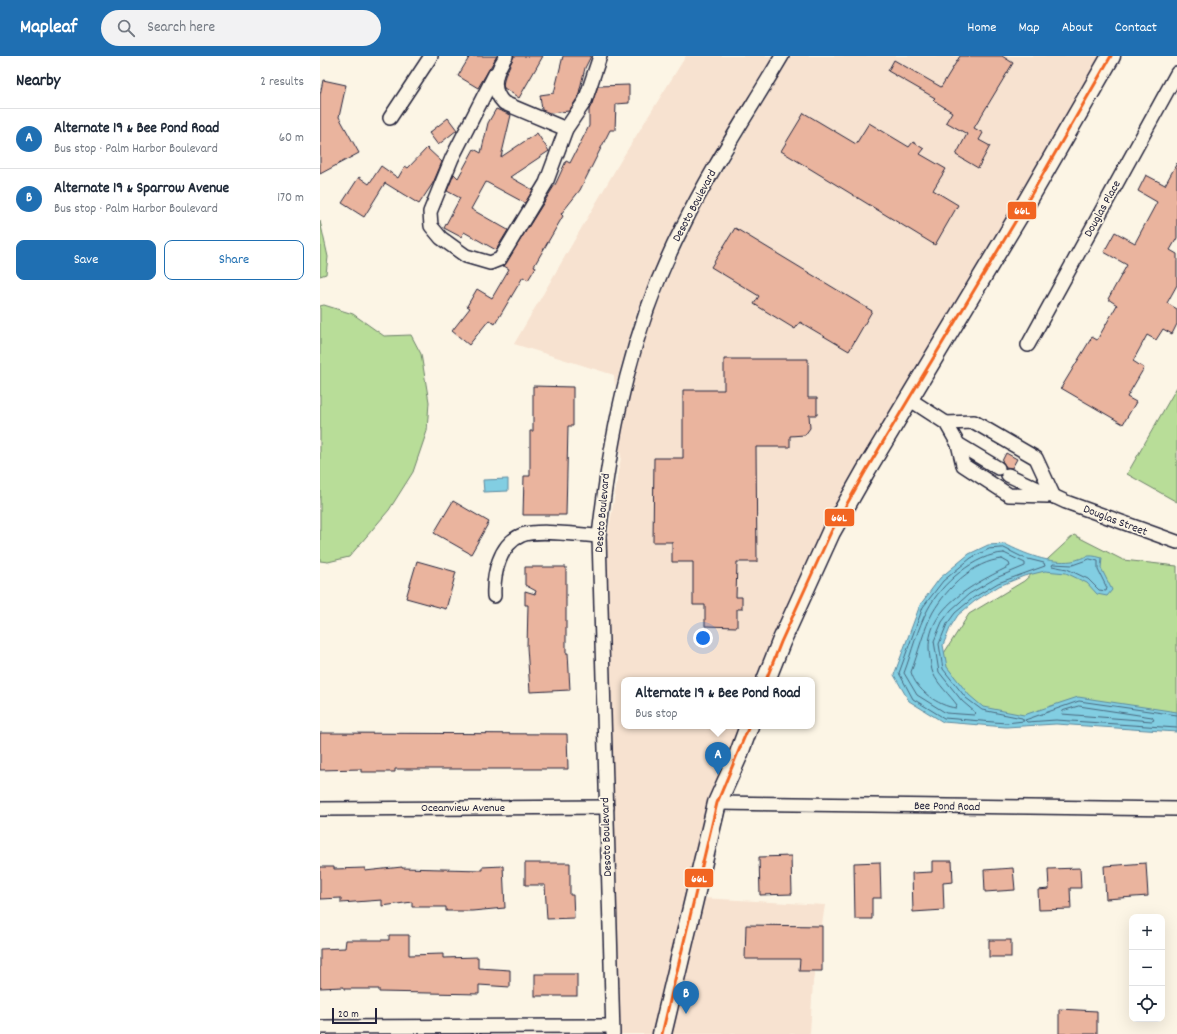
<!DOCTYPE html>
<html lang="en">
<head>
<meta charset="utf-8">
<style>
  body { margin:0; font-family:Dekko,sans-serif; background:#f2f2f3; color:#1f2937 }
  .controls { position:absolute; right:12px; bottom:12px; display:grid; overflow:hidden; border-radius:8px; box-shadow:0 4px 16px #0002 }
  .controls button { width:36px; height:36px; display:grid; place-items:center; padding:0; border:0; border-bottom:1px solid #e0e1e3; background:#fff; color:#1f2937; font:20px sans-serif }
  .scale { position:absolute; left:12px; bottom:10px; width:45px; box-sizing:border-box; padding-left:4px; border:2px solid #22223b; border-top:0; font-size:11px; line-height:14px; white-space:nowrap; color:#22223b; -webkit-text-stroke:3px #fcf5e5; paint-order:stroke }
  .you { position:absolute; left:383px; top:582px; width:14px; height:14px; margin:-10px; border:3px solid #fff; border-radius:50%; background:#1a73e8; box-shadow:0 0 0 6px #1a73e833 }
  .badge { display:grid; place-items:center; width:26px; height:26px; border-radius:50%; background:#1f6fb2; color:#fff; font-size:13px; font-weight:700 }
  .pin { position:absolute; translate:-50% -33px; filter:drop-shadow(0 1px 2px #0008) }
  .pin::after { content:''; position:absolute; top:21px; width:14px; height:12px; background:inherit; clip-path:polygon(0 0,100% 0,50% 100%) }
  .popup { position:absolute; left:301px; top:621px; width:194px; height:52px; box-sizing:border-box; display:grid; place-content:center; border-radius:8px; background:#fff; filter:drop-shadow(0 1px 3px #0005); font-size:13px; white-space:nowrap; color:#747a83 }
  .popup b { font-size:15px; color:#1f2937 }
  .popup::after { content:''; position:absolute; left:50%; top:100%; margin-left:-8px; border:8px solid transparent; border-top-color:#fff }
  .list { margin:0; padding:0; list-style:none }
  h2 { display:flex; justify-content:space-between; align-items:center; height:52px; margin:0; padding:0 16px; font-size:17px }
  h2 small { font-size:13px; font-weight:400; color:#747a83 }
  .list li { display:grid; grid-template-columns:26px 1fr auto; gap:12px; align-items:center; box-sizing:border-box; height:60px; padding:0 16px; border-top:1px solid #e0e1e3 }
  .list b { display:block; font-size:15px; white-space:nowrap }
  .list p { margin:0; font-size:13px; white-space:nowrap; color:#747a83 }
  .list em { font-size:13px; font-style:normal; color:#747a83 }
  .actions { display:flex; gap:8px; padding:12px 16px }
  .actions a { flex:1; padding:9px 0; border:1px solid #1f6fb2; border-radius:8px; text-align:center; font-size:14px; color:#1f6fb2 }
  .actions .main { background:#1f6fb2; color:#fff }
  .icon { flex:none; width:22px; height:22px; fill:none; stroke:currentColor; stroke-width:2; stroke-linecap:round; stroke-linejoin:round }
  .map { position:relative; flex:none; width:857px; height:978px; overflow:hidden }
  header { display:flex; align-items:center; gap:24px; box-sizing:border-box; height:56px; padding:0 20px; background:#1f6fb2; color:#fff }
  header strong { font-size:19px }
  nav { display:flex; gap:22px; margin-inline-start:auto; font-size:14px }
  .search { width:280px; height:36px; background:#f2f2f3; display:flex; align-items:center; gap:10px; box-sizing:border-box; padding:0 14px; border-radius:22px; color:#747a83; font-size:15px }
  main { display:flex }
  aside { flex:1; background:#fff }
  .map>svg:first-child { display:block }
  .built { fill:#f7e2d0 }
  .green { fill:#b8dd98; stroke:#6d806a }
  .water { fill:#82cee2; stroke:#5c899f }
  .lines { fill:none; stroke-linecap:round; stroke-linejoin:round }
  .shore { stroke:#48677e; stroke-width:1 }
  .building { fill:#eab49e; stroke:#22223b }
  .minor-casing { stroke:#22223b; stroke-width:16 }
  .secondary-casing { stroke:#22223b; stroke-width:21 }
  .minor { stroke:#fcf5e5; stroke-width:13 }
  .secondary { stroke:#fcf5e5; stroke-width:18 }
  .bus-1-casing { stroke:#fcf5e5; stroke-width:6 }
  .bus-1 { stroke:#f26522; stroke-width:3 }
  .labels { text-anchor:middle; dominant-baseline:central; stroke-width:3.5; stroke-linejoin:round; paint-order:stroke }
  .street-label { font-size:12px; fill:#22223b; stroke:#fcf5e5 }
  .line-badge { stroke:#fcf5e5; stroke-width:1.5 }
  .badge-label { font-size:11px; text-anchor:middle; font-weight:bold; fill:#fff }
</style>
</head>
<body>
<header>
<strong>Mapleaf</strong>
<div class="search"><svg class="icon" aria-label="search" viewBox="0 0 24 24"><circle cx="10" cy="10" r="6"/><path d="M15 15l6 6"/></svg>Search here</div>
<nav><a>Home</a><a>Map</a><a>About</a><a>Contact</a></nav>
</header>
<main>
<aside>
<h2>Nearby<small>2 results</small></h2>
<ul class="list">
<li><span class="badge">A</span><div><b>Alternate 19 &amp; Bee Pond Road</b><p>Bus stop · Palm Harbor Boulevard</p></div><em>60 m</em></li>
<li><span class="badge">B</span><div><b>Alternate 19 &amp; Sparrow Avenue</b><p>Bus stop · Palm Harbor Boulevard</p></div><em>170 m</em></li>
</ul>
<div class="actions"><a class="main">Save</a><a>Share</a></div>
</aside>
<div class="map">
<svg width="857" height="978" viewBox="0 0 857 978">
  <rect width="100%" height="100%" fill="#fcf5e5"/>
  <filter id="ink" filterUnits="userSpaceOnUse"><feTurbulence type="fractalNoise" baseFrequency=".025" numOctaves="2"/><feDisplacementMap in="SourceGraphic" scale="8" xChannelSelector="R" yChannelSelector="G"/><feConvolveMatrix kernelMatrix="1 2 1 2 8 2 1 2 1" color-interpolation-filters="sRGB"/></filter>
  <g filter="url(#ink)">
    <!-- built -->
    <g class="built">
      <path d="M366,0h87l-97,166 -41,96 -20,69 -1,-12 -100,-31 107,-184z"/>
      <path d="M471,0h311l-344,624h-134v46h117l-29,68h-2v8l-54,214 -2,18h-34l-13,-493 14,-84 -2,-15 14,-64 16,-53 21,-52 19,-42 17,-33z"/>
      <path d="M382,842l123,7 -12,77 -3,52h-141z"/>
    </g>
    <!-- green -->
    <g class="green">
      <path d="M0,165l8,36 -2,17 -6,2z"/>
      <path d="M4,249l29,9 31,22 27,-1 10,19 8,48 -2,29 -14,41 -24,38 -40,47 -21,5 -8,-1v-255z"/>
      <path d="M857,331v115l-50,-28z"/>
      <path d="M754,479l49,25 54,6v159l-144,-5 -54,-7 -40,-52 30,-47 55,-33z"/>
    </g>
    <!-- water -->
    <g class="water">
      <path d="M188,423v12l-24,1 -1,-12z"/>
      <path d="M685,488c20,10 44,20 67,17 14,-3 14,-8 30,-3l-1,10 11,22 -5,6 -10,-2 -10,-11 -21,-10 -21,-2 -21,5 -25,10 -24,15 -17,14 -7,11 -8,19 4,22 22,28 14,12 41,8 54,-18 99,15v20l-121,-8 -50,3 -63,-5 -34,-21 -15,-26 26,-70 20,-27 29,-24 19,-9z"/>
    </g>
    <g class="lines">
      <!-- shore -->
      <g class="shore">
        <path d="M684,492l20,10 20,5 1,3 -47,17 -25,15 -18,15 -8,11 -8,20 4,25 23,29 16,12 40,8 2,3 -18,2 -62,-5 -31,-19 -14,-26 24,-66 20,-26 28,-23 18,-9z"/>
        <path d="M684,497l21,10v3l-29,12 -27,16 -18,16 -9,12 -8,19 5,31 23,29 14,12 -2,2 -28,-2 -29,-18 -13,-22c8,-21 13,-44 24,-64 13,-25 47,-55 76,-56z"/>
        <path d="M682,503l7,4 1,3c-36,18 -89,43 -80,92 1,5 1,11 3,15 5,12 17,22 24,32l-1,3c-18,-2 -40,-18 -45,-36 7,-18 13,-44 22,-60 14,-24 41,-51 69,-53z"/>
        <path d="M770,503l8,2v9l9,18 -1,3 -7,-1 -11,-11 -21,-10 -15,-3 1,-2 19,1z"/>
        <path d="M759,650l73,11 2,3 -2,1 -90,-7 1,-3z"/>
        <path d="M857,659l-98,-14 -54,19 2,2 29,-2 121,8"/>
      </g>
    </g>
    <!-- building -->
    <g class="building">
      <path d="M150,0h27l-19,32 -20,-12z"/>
      <path d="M194,0h29l-24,42 -15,-10 -1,-3 2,-9z"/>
      <path d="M243,0h28l-6,12 -7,29 -9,14 -19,2 -8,-3 -2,-15 14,-2z"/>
      <path d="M640,0h42l11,7 -39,65 9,5 -4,7 11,6 -12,22 -22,-13 11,-21 -21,-12 6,-10 -19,-12 2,-2 -47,-27 6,-11 47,27z"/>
      <path d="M3,24l23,5 -7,32 20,36 -39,21v-79z"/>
      <path d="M309,29v18l-13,1 -1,26h-5l-30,60 -19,24 2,2 -29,50 2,1 -8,13 -5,-3 -28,47 -6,-4 -20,25 -17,-14 18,-23 -3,-2 10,-17 15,9 17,-29 -5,-3 52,-83 10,-22 4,2 19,-37v-16l9,-24z"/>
      <path d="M176,53l15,6 -10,42 36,-24 12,18 -39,26 23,13 -8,13 -39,-21 -15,27 37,21 -12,20 -32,-18 -3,5 -17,-9 16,-30 -13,-7 7,-17 4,4 16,-29 7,4 7,-30z"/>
      <path d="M484,57l52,31 13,-21 40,24 4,-5 11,7 -4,5 26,15 -13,21 25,15 -23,40 -154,-94z"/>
      <path d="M128,62l9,12 -19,15 -9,-12z"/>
      <path d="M107,92l15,14 -9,21 -14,21 -34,-21 -21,34 -22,-14 17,-26 10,7 12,-18 17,12 7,-12 3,2z"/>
      <path d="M857,107v75l-7,12 7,4v31l-10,18 10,6v15l-5,10 -9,-5 -7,11 -9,-5 -14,26 11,7 -17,29 9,5 -13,22 -62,-36 31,-51 5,3 20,-35 -9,-6 19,-34 -23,-13 11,-20 20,11 22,-41 -19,-11 8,-16 19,10z"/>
      <path d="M415,172l137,83 -23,40 -49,-29 -5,7 -41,-25 5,-8 -48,-29z"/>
      <path d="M404,303h84v39h9v17h-8l1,13 -5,7 -15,1v11h-34l1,115h-20l-1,35h6v12h-5v18l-32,-1v-21h-12v-43h-21v-20h-19l1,-84h29v-68h41z"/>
      <path d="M213,330l40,1v39h-5l-2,89h-43l1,-39h6v-45h3z"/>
      <path d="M686,397l11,6 -5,9 -6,-1 -4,-6z"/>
      <path d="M133,445l36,21 -18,32 -37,-21z"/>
      <path d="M97,505l39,11 -10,37 -40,-11z"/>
      <path d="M205,511h41v86h2l2,37 -40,2 -3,-45 1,-42h-3v-14l10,3 1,-3 -11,-6z"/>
      <path d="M0,677l247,1 1,35h-173v3h-34v-3l-41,1z"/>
      <path d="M471,800l1,38 -32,1 -1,-38z"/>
      <path d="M612,805h20l1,21 -10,1 1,27 -31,2 -1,-39 20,-1z"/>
      <path d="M560,806l1,36h-9v21h-17l-1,-56z"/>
      <path d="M205,807h45v32h3l1,23 -27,1 -2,-34h-20z"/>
      <path d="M826,807l2,33 -42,3 -2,-33z"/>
      <path d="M183,810l2,42 -33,3h-26v-4h-34v-5l-30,4v-6l-41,3v-5l-21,1v-32h14v2l31,-1v3l37,-4v1l80,2v-3z"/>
      <path d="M693,812l2,22 -30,2 -1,-22z"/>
      <path d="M760,812l1,20h-11l1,21 -32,1 -1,-20 11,-1 -1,-20z"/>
      <path d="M426,869l76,1v45h-23l1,-12h-55z"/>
      <path d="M69,879h20v20l34,-1v4l35,-1v11l32,2v17l-31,-2v9l-100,-2v-3h-35v-2l-24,1v-39l25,-1 1,-8h43z"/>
      <rect x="669" y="884" width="22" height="17"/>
      <rect x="215" y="918" width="42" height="22"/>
      <path d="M739,953l38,2v23h-38z"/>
    </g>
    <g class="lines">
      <!-- minor casing -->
      <g class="minor-casing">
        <g id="minor">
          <path d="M186,0c-10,15 -17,32 -2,47l62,26"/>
          <path d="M175,18l-43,84 -22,54 1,14 10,12 25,18 24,7 10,-4 46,-76 20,-54 19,-28 15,-45"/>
          <path d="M70,62l41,-62"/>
          <path d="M708,289l149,-272"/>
          <path d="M589,343l37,24 12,21 40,24"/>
          <path d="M626,367l28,-1 62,36 18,39"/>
          <path d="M638,388l5,21 46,30 39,1"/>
          <path d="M688,419l58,27 111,40"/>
          <path d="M174,540c-1,-21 5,-52 28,-61 17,-6 57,0 77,1"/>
          <path d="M397,747l460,6"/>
          <path d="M0,753l287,-2"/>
          <path d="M0,971l292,-1"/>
          <path d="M293,978l-14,-498c12,-108 34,-213 84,-310 29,-59 66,-114 99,-170"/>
        </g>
      </g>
      <!-- secondary casing -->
      <g class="secondary-casing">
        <g id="secondary">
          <path d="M446,624l15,-38 50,-110 34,-60 159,-265 87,-151"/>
          <path d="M342,978l55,-231 21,-47 11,-30"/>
        </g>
      </g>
      <!-- minor -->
      <use href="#minor" class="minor"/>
      <!-- secondary -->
      <use href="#secondary" class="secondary"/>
      <!-- bus-1 casing -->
      <g class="bus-1-casing">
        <g id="bus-1">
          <path d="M446,624l15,-38 50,-110 34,-60 159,-265 87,-151"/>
          <path d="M342,978l55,-231 32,-77"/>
        </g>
      </g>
      <!-- bus-1 -->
      <use href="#bus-1" class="bus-1"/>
    </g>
  </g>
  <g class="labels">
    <!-- street labels -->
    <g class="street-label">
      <text transform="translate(375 150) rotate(-62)">Desoto Boulevard</text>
      <text transform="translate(783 153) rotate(-61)">Douglas Place</text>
      <text transform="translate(283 457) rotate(-85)">Desoto Boulevard</text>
      <text transform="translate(795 465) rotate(21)">Douglas Street</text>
      <text transform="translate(627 751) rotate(1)">Bee Pond Road</text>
      <text x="143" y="752">Oceanview Avenue</text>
      <text transform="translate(287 781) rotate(-92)">Desoto Boulevard</text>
    </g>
  </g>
  <g class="line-badge">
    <rect x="687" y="145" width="30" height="19" rx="4" fill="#f26522"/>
    <rect x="504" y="452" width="31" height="19" rx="4" fill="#f26522"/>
    <rect x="364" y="812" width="30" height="20" rx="4" fill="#f26522"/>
  </g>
  <g class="badge-label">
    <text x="702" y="158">66L</text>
    <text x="519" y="465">66L</text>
    <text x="379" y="826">66L</text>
  </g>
</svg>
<div class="controls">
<button>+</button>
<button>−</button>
<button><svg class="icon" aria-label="locate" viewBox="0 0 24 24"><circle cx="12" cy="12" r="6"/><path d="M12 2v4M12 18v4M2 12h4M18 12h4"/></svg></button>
</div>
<div class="scale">20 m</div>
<div class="you"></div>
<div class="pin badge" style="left:398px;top:719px">A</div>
<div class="popup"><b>Alternate 19 &amp; Bee Pond Road</b>Bus stop</div>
<div class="pin badge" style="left:366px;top:958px">B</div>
</div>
</main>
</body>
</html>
